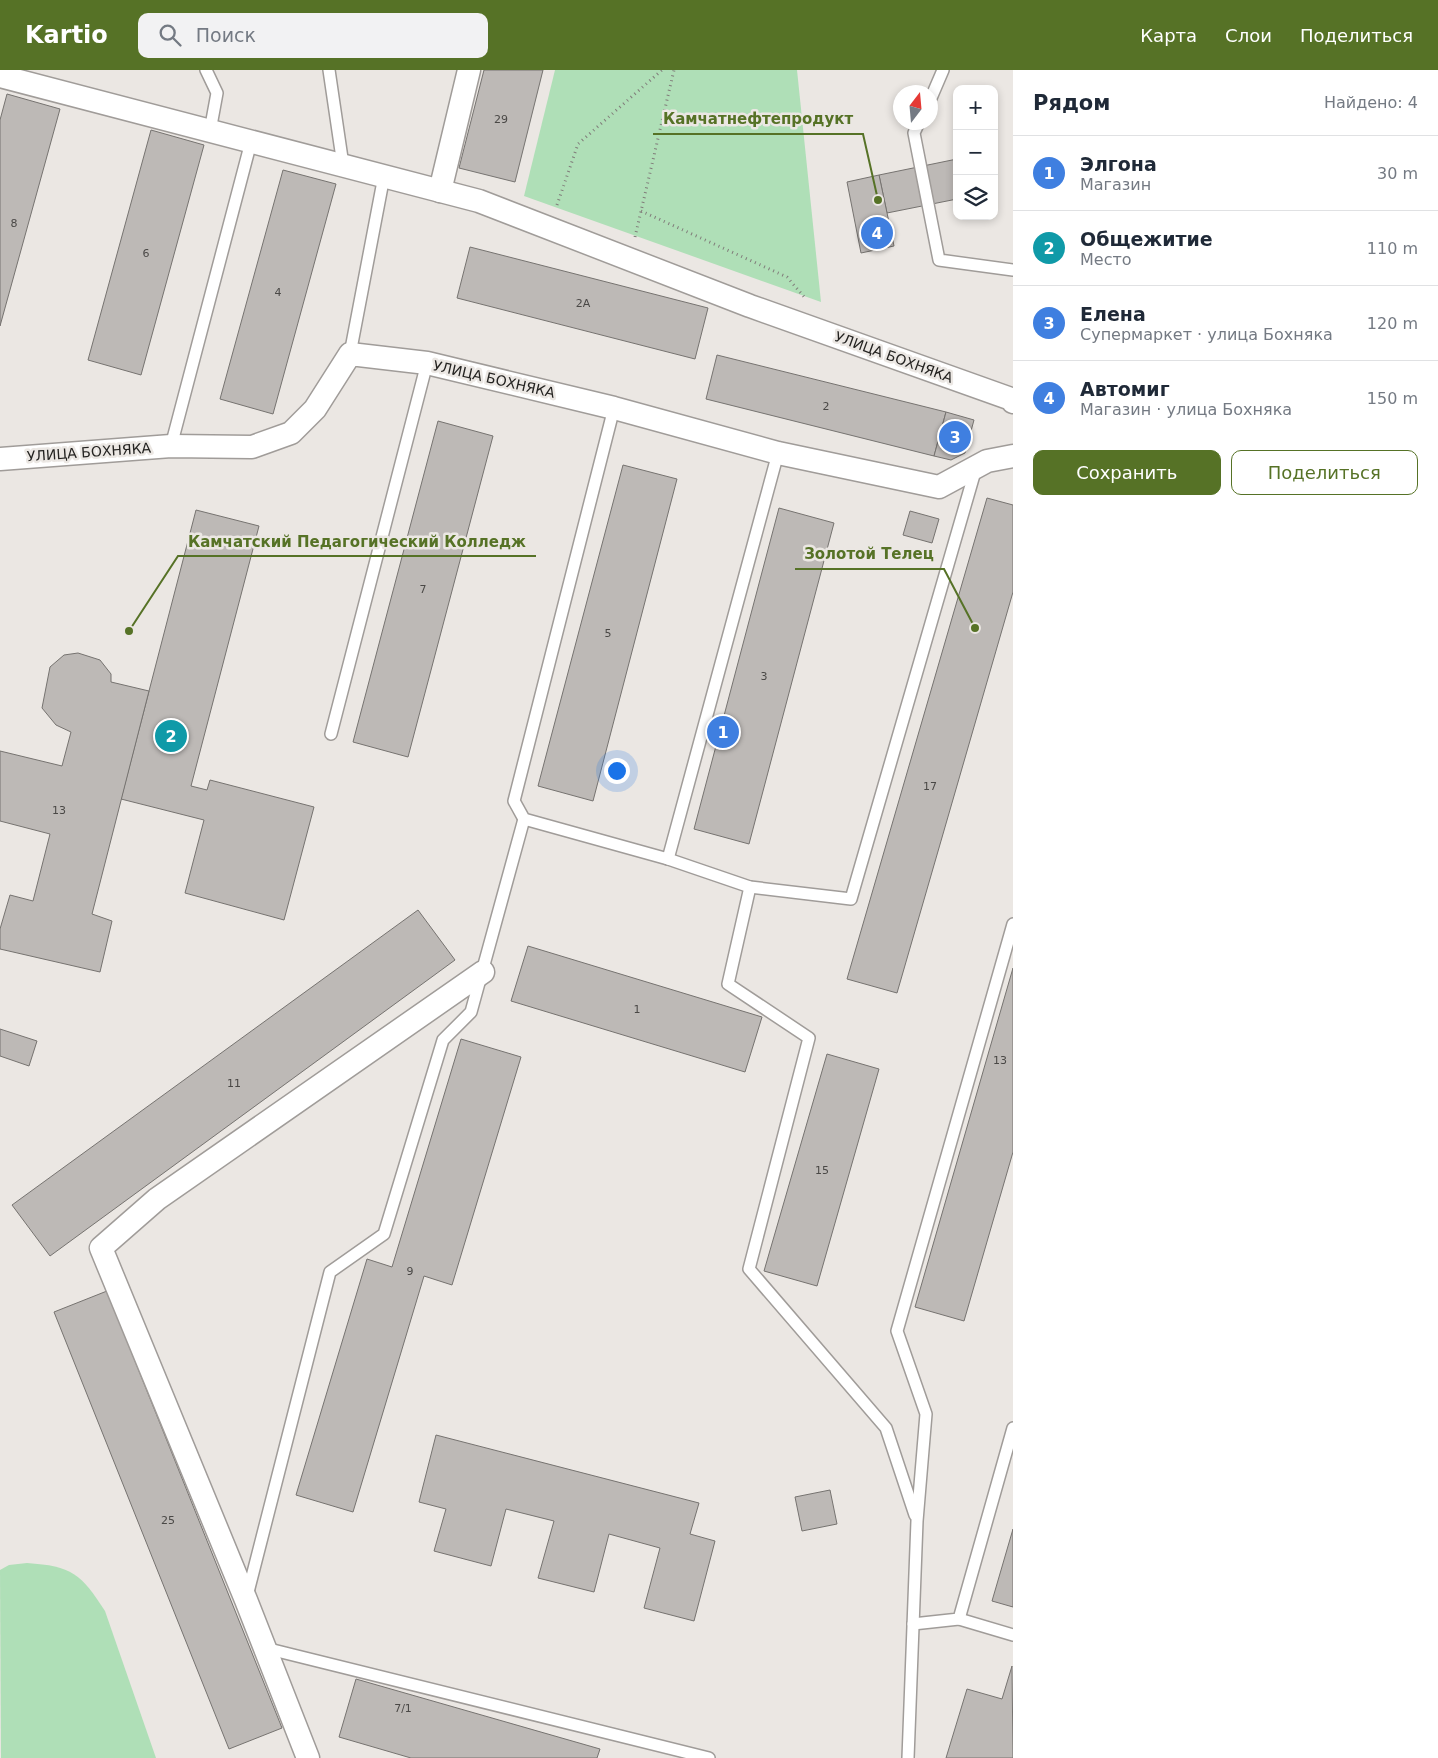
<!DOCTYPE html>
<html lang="ru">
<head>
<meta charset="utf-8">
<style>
  body { margin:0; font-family:"DejaVu Sans",sans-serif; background:#f2f2f3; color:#1f2937 }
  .controls { position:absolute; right:15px; top:15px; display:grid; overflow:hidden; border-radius:10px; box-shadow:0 2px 8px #0003 }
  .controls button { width:45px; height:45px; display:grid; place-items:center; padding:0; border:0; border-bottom:1px solid #e0e1e3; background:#fff; color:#1f2937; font:25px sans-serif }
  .compass { position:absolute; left:893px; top:15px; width:45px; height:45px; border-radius:50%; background:#fff; box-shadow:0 2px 8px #0003; rotate:16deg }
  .you { position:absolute; left:616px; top:700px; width:18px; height:18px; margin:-12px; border:4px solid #fff; border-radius:50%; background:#1a73e8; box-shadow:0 0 0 8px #1a73e833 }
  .badge { display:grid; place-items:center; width:32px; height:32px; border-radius:50%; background:#567226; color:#fff; font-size:16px; font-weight:700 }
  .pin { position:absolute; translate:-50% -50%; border:2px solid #fff; box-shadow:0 1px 5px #0006 }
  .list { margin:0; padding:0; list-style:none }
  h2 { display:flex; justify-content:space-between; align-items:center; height:65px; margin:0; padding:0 20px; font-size:21px }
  h2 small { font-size:16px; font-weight:400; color:#747a83 }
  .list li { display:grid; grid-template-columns:32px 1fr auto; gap:15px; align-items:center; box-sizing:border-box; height:75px; padding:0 20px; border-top:1px solid #e0e1e3 }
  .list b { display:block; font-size:19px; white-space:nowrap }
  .list p { margin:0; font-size:16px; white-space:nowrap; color:#747a83 }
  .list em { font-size:16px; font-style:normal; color:#747a83 }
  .actions { display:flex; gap:10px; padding:15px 20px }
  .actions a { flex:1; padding:11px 0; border:1px solid #567226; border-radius:10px; text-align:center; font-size:18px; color:#567226 }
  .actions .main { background:#567226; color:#fff }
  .icon { flex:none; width:28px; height:28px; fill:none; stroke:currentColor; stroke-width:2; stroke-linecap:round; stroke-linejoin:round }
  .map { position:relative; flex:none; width:1013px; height:1688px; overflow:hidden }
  header { display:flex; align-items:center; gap:30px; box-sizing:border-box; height:70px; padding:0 25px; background:#567226; color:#fff }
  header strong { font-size:24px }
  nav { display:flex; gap:28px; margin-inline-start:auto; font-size:18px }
  .search { width:350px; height:45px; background:#f2f2f3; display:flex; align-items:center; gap:12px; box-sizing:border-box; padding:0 18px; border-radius:10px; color:#747a83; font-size:19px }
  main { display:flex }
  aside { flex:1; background:#fff }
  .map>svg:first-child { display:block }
  .green { fill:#afdfb7 }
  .building { fill:#bdb9b6; stroke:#767370 }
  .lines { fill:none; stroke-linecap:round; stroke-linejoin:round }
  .lane-casing { stroke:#a09c99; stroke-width:14 }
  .street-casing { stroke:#a09c99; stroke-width:25 }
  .path { stroke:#807d7a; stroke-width:3; stroke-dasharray:1 4; stroke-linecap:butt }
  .lane { stroke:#fff; stroke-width:11 }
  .street { stroke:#fff; stroke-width:22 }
  .labels { text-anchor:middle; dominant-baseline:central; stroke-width:5; stroke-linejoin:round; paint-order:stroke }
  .number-label { font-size:11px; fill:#4a4846 }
  .street-label { font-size:14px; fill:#242321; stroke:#ebe7e3 }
  .leader { fill:none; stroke:#567226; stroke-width:2 }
  .callout-dot { fill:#567226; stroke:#ebe7e3; stroke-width:2 }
  .callout-label { font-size:15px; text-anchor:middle; font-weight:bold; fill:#567226; stroke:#ebe7e3; stroke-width:5; stroke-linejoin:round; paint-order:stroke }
</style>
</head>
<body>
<header>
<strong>Kartio</strong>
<div class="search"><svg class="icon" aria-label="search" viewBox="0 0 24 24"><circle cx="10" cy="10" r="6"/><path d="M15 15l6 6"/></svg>Поиск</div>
<nav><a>Карта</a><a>Слои</a><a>Поделиться</a></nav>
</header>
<main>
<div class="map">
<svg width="1013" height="1688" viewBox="0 0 1013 1688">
  <rect width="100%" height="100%" fill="#ebe7e3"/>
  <!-- green -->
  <g class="green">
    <path d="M555,0h242l24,232 -297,-106z"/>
    <path d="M27,1493c45,3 54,11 78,48l51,147h-155l-1,-188 9,-5z"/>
  </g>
  <!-- building -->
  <g class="building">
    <path d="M484,0h59l-28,112 -56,-14z"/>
    <path d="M7,24l53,15 -60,217v-206z"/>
    <path d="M151,60l53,15 -63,230 -53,-15z"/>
    <path d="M957,89v40l-70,14 -8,-38z"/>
    <path d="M283,100l53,14 -63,230 -53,-15z"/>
    <path d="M879,105l15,71 -33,7 -14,-71z"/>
    <path d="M470,177l238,61 -13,51 -238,-61z"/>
    <path d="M717,285l229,57 -12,44 -228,-57z"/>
    <path d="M946,342l28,8 -9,33 -14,7 -17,-4z"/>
    <path d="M438,351l55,15 -85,321 -55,-15z"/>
    <path d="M623,395l54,14 -84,322 -55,-15z"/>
    <path d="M987,428l26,7v87l-116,401 -50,-14z"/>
    <path d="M779,438l55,15 -85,321 -55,-15z"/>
    <path d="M196,440l63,16 -68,260 16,4 3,-10 104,27 -30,113 -99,-27 19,-73 -83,-21z"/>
    <path d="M910,441l29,8 -7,24 -29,-8z"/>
    <path d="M78,583l22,7 11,14v8l38,9 -57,223 20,7 -12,51 -100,-23v-20l10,-34 23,6 17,-67 -50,-13v-70l62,15 9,-34 -15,-7 -14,-17 8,-41 14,-12z"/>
    <path d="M418,840l37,50 -405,296 -38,-51z"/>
    <path d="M528,876l234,71 -17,55 -234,-71z"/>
    <path d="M1013,898v184l-49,169 -49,-14z"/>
    <path d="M0,959l37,12 -8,25 -29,-10z"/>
    <path d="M461,969l60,18 -69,228 -28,-9 -71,236 -57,-17 71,-236 25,8z"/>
    <path d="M827,984l52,15 -62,217 -53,-15z"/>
    <path d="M107,1221l175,437 -53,21 -175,-437z"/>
    <path d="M436,1365l263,68 -9,31 25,7 -21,80 -50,-13 16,-60 -51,-14 -15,58 -56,-14 16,-57 -48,-12 -15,57 -57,-15 12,-42 -27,-7z"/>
    <path d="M830,1420l7,34 -35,7 -7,-34z"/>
    <path d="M1013,1459v78l-21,-6z"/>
    <path d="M1012,1596l1,92h-67l21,-69 35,10z"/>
    <path d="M356,1609l244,70 -3,9h-186l-72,-21z"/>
  </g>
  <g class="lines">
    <!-- lane casing -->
    <g class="lane-casing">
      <g id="lane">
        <path d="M206,0l11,23 -7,38"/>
        <path d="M329,0l14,95"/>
        <path d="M931,28l12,-28"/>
        <path d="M919,52l-5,11 25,127 74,10"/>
        <path d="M350,284l34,-178"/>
        <path d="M614,338l-100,393 10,18 144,40 82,28 101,12 125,-431"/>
        <path d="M171,376l80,-304"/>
        <path d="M331,664l96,-371"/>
        <path d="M668,789l110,-406"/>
        <path d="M750,817l-22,97 81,54 -60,231 137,159 29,87"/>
        <path d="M247,1526l83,-324 54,-38 59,-194 28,-28 53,-193"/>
        <path d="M959,1549l54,16"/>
        <path d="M913,1554l46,-5 54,-191"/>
        <path d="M265,1578l444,110"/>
        <path d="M908,1688l9,-237 9,-107 -29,-83 116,-407"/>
      </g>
    </g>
    <!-- street casing -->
    <g class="street-casing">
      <g id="street">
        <path d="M0,6l479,125 271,105 261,93 2,3"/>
        <path d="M440,121l29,-121"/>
        <path d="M0,389l171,-13 81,1 39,-14 24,-24 35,-55 77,9 187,45 164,45 161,34 48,-26 26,-5"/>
        <path d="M308,1688l-62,-158 -145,-352 56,-49 326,-227"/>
      </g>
    </g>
    <!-- path -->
    <g class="path">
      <path d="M557,135l21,-61 84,-74"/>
      <path d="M641,141l146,66 19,22"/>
      <path d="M635,167l39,-167"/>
    </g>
    <!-- lane -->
    <use href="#lane" class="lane"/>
    <!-- street -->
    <use href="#street" class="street"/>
  </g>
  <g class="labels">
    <!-- number labels -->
    <g class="number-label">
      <text x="501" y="49">29</text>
      <text x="14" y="153">8</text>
      <text x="146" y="183">6</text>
      <text x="278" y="222">4</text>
      <text x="583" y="233">2А</text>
      <text x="826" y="336">2</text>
      <text x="423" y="519">7</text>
      <text x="608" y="563">5</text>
      <text x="764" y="606">3</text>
      <text x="930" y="716">17</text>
      <text x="59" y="740">13</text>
      <text x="637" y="939">1</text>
      <text x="1000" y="990">13</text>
      <text x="234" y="1013">11</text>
      <text x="822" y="1100">15</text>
      <text x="410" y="1201">9</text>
      <text x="168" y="1450">25</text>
      <text x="403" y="1638">7/1</text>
    </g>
    <!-- street labels -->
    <g class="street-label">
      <text transform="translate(894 287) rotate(20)">УЛИЦА БОХНЯКА</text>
      <text transform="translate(494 309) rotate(13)">УЛИЦА БОХНЯКА</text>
      <text transform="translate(89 382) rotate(-4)">УЛИЦА БОХНЯКА</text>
    </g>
  </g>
  <!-- callouts -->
  <path class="leader" d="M878 130L863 64H653M129 561L178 486H536M975 558L944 499H795"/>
  <g class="callout-dot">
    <circle cx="878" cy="130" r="5"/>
    <circle cx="129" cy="561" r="5"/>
    <circle cx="975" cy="558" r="5"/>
  </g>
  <g class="callout-label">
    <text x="758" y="54">Камчатнефтепродукт</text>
    <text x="357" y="477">Камчатский Педагогический Колледж</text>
    <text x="869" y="489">Золотой Телец</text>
  </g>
</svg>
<div class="controls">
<button>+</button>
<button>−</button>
<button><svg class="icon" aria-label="layers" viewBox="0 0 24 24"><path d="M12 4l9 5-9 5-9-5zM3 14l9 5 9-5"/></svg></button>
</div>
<svg class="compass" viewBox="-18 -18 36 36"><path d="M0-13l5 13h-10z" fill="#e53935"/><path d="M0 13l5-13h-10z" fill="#747a83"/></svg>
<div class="you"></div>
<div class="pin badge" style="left:723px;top:662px;background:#3f7fe0">1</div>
<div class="pin badge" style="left:171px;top:666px;background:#0f9aa8">2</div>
<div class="pin badge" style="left:955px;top:367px;background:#3f7fe0">3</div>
<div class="pin badge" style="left:877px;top:163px;background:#3f7fe0">4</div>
</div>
<aside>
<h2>Рядом<small>Найдено: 4</small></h2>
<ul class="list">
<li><span class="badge" style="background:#3f7fe0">1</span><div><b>Элгона</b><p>Магазин</p></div><em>30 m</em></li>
<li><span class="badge" style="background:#0f9aa8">2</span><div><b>Общежитие</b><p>Место</p></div><em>110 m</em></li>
<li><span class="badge" style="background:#3f7fe0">3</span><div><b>Елена</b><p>Супермаркет · улица Бохняка</p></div><em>120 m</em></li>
<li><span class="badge" style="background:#3f7fe0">4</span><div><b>Автомиг</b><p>Магазин · улица Бохняка</p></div><em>150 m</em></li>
</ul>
<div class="actions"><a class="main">Сохранить</a><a>Поделиться</a></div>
</aside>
</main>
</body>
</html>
